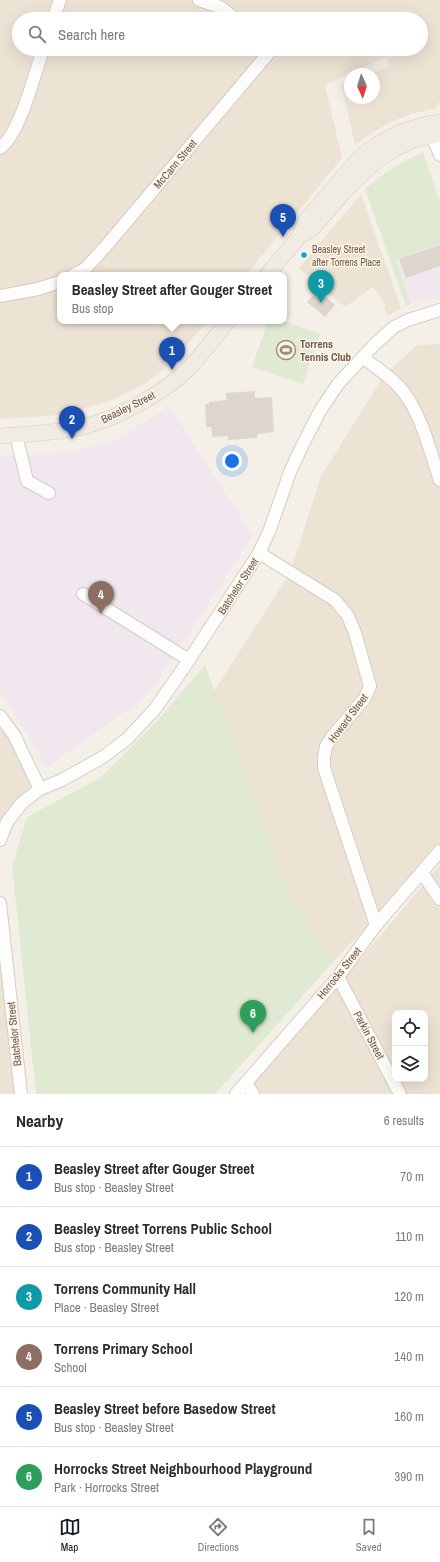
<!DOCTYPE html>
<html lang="en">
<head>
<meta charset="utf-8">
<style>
  body { margin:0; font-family:"Archivo Narrow",sans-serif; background:#f7f7f7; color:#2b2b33 }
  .controls { position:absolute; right:12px; bottom:12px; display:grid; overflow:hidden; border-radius:8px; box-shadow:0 4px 16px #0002 }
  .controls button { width:36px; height:36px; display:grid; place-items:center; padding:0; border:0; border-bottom:1px solid #e1e1e2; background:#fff; color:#2b2b33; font:20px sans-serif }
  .compass { position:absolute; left:344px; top:68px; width:36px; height:36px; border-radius:50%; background:#fff; box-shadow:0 4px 16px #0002; rotate:176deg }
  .you { position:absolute; left:232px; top:461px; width:14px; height:14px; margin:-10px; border:3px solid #fff; border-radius:50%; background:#1a73e8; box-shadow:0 0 0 6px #1a73e833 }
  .badge { display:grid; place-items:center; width:26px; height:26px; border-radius:50%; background:#111827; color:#fff; font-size:13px; font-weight:700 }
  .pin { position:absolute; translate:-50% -33px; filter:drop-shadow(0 1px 2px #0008) }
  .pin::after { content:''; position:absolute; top:21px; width:14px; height:12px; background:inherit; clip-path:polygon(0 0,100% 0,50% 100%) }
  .popup { position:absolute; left:57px; top:272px; width:230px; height:52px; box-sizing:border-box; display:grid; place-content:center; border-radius:8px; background:#fff; filter:drop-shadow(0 1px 3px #0005); font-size:13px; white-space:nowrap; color:#7c7c81 }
  .popup b { font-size:15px; color:#2b2b33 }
  .popup::after { content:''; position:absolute; left:50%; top:100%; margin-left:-8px; border:8px solid transparent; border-top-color:#fff }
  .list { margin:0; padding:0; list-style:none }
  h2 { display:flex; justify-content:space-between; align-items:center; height:52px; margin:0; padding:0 16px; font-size:17px }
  h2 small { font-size:13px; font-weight:400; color:#7c7c81 }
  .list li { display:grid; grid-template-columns:26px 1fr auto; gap:12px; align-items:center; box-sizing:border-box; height:60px; padding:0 16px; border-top:1px solid #e1e1e2 }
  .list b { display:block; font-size:15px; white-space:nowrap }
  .list p { margin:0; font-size:13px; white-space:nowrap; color:#7c7c81 }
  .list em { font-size:13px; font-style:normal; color:#7c7c81 }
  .icon { flex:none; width:22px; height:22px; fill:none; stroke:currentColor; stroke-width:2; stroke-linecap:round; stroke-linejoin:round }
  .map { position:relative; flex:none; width:440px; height:1094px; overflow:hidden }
  .search { position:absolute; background:#fff; box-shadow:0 4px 16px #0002; left:12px; right:12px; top:12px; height:44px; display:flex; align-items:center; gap:10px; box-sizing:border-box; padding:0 14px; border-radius:22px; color:#7c7c81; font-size:15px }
  .sheet { height:412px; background:#fff }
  nav { display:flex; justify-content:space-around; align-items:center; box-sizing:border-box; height:56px; border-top:1px solid #e1e1e2; background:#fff; font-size:11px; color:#7c7c81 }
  nav a { display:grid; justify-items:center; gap:2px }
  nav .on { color:#111827 }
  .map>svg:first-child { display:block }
  .residential { fill:#ede3d5; fill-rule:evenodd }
  .education { fill:#f1e7ef }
  .green { fill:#e0ead3 }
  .building { fill:#ddd6cd }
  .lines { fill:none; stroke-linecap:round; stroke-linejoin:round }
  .minor-casing { stroke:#d3cdc6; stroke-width:14 }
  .major-casing { stroke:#d3cbc5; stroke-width:16 }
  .minor { stroke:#fdfdfb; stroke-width:12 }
  .major { stroke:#f0ece4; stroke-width:15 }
  .bus-dot { fill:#00a9ce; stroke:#fdf5e8; stroke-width:1.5 }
  .labels { text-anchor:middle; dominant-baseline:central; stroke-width:3; stroke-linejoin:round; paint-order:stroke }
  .bus-label { font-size:10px; fill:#6e594c; stroke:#fdf5e8; text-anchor:start }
  .street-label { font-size:11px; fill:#6e594c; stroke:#fdf5e8 }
  .poi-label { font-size:11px; font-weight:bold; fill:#6e594c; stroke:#fdf5e8; text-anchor:start }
</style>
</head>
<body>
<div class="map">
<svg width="440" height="1094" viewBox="0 0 440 1094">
  <rect width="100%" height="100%" fill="#f4f0e7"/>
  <!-- residential -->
  <g class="residential">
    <path d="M0,0h440v101l-4,7 -24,6 -19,7 -20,11 -18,13 -14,-61 9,-3v17h24v-24h-4l19,-7 -3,-8 20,-8 -25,8 -56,26 17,73 -96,117h-186v46h148l-39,44 -26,20 -30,15 -52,15 -61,4zM19,19h402v30h-402z"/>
    <path d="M361,194l40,114 -12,7 -2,-1 -3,-6 1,-5 -12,-16 -28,20 -46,-39z"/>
    <path d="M440,344v504l-106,113 -43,-60 -77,-210 76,-118 31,-97 64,-102 32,-29z"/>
    <path d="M0,716l35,63 -28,43 -7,24z"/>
    <path d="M440,865v229h-197l98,-112zM395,1013h30v66h-30z"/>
    <path d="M0,903l21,191h-21z"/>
  </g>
  <!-- education -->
  <g class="education">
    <path d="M440,244v53l-29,7 -15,-44z"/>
    <path d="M169,406l84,130 -106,160 -100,71 -47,-76v-235l63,-3 53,-13z"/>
  </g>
  <!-- green -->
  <g class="green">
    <path d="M423,152l17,50v42l-44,16 15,44 -5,2 -41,-117c18,-16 36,-27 58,-37z"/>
    <path d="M268,321h16l36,13 -17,50 -51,-17z"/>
    <path d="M205,665l86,236 43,60 -119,133h-179l-24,-228 15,-49 73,-39 55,-55z"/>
  </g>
  <!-- building -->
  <g class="building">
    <path d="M440,245v21l-34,12 -7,-19z"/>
    <path d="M318,290l17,15 -10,12 -18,-15z"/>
    <path d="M255,391v7l17,-1 2,35 -17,2v4l-29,2v-4l-16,1 -1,-10h-5l-1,-23h4v-2l17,-2v-7z"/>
  </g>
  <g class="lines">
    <!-- minor casing -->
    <g class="minor-casing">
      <g id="minor">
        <path d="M199,0l21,7 16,12"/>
        <path d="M53,19l7,-19"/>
        <path d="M429,129l11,26"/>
        <path d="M0,148c20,-14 35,-75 43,-99"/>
        <path d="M73,275l12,-6 21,-23 166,-197"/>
        <path d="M0,296l38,-7 22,-7"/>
        <path d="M363,358c15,11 31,21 42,36 18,25 25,58 35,86"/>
        <path d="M16,435l11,46 22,12"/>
        <path d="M259,553l76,47 13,16 7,17 15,53 -5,12 -33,39 -6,9 -2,11v11l52,157"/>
        <path d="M83,594l106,66"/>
        <path d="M0,716l14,19 26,54"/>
        <path d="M0,840l7,-18 15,-19 18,-14 22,-9 41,-23 24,-18 28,-30 34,-49 70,-107 10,-21 21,-60 13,-28 17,-33 18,-27 36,-39 20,-18 14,-7 32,-10"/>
        <path d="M422,873l18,26"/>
        <path d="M0,903l21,191"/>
        <path d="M338,977l62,117"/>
        <path d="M246,1083l7,11"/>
        <path d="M236,1094l102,-117 38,-52 64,-74"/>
      </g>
    </g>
    <!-- major casing -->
    <g class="major-casing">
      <g id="major">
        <path d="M299,237l7,-17 55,-64 17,-12 20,-11 29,-9 13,-2"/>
        <path d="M267,275l32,-38 15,-10 29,-34 33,-32 21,-13 17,-8 26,-6"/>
        <path d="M0,436c28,-2 60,-3 87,-10 32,-9 77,-33 100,-56 15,-15 28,-33 41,-49"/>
      </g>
    </g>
    <!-- minor -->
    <use href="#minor" class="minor"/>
    <!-- major -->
    <use href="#major" class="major"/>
  </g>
  <!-- icons -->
  <defs>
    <g id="stadium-ring" transform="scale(1)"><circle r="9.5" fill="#fdf5e8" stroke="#9d8e82" stroke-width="1.5"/><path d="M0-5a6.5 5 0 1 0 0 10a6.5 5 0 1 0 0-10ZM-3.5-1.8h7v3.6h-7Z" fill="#9d8e82"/></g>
  </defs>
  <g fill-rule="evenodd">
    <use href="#stadium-ring" x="286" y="350"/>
  </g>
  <!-- markers -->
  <circle class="bus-dot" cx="304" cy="255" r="3.5"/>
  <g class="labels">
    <!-- bus labels -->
    <g class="bus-label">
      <text x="312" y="249">Beasley Street<tspan x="312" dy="13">after Torrens Place</tspan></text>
    </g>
    <!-- street labels -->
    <g class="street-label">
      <text transform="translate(175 164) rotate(-50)">McCann Street</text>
      <text transform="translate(128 407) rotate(-26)">Beasley Street</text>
      <text transform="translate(238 586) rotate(-57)">Batchelor Street</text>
      <text transform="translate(348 718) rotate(-53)">Howard Street</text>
      <text transform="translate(339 973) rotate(-51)">Horrocks Street</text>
      <text transform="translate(14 1034) rotate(-96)">Batchelor Street</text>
      <text transform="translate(369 1035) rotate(62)">Parkin Street</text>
    </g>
    <!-- poi labels -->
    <g class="poi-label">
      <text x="300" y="344">Torrens<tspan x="300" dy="13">Tennis Club</tspan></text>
    </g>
  </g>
</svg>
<div class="controls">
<button><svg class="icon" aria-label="locate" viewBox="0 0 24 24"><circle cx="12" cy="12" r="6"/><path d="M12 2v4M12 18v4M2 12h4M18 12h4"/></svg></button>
<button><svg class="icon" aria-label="layers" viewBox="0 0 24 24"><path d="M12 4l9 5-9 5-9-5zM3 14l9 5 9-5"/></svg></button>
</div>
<svg class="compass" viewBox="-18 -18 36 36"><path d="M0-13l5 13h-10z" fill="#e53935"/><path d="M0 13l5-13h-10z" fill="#7c7c81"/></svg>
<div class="you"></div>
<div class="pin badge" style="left:172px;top:370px;background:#1a4fb4">1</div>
<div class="popup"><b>Beasley Street after Gouger Street</b>Bus stop</div>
<div class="pin badge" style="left:72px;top:439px;background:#1a4fb4">2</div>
<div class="pin badge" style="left:321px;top:303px;background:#0f9aa8">3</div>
<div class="pin badge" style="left:101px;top:614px;background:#8d6e63">4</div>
<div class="pin badge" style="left:283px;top:237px;background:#1a4fb4">5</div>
<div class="pin badge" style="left:253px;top:1033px;background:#2e9e5b">6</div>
<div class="search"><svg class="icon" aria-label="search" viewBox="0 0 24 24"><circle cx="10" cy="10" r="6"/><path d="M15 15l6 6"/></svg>Search here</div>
</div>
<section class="sheet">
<h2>Nearby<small>6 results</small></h2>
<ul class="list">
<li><span class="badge" style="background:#1a4fb4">1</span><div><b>Beasley Street after Gouger Street</b><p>Bus stop · Beasley Street</p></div><em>70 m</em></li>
<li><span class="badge" style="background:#1a4fb4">2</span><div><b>Beasley Street Torrens Public School</b><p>Bus stop · Beasley Street</p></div><em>110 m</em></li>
<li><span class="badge" style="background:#0f9aa8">3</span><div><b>Torrens Community Hall</b><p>Place · Beasley Street</p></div><em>120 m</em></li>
<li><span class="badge" style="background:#8d6e63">4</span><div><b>Torrens Primary School</b><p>School</p></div><em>140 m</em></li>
<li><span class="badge" style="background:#1a4fb4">5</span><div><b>Beasley Street before Basedow Street</b><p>Bus stop · Beasley Street</p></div><em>160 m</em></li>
<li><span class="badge" style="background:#2e9e5b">6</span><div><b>Horrocks Street Neighbourhood Playground</b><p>Park · Horrocks Street</p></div><em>390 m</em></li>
</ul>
</section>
<nav>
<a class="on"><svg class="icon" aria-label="map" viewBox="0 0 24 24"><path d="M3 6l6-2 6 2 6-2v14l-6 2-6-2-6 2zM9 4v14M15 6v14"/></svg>Map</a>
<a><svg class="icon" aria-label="directions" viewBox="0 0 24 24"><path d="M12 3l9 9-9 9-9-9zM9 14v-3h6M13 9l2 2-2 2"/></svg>Directions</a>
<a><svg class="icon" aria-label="saved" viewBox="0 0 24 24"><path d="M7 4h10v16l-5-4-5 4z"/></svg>Saved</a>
</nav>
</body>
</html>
